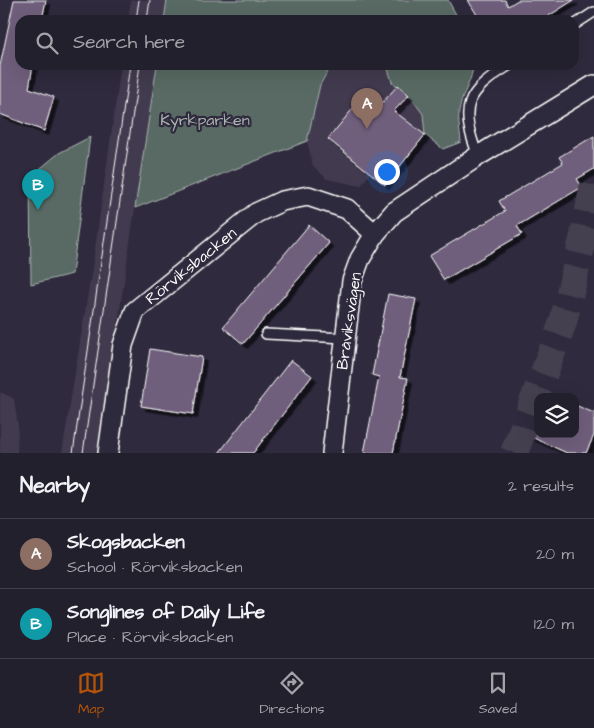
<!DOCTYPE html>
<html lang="en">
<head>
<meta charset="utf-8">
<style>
  body { margin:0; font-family:"Architects Daughter",sans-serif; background:#2b2836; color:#f1f3f6 }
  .controls { position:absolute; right:15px; bottom:15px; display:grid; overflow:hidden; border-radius:10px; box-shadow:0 5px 20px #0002 }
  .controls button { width:45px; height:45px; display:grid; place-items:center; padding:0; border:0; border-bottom:1px solid #403e4a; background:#23202e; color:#f1f3f6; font:25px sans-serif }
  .you { position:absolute; left:386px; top:171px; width:18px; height:18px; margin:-12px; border:4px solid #fff; border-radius:50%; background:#1a73e8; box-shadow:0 0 0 8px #1a73e833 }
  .badge { display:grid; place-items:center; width:32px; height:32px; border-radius:50%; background:#b45309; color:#fff; font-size:16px; font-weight:700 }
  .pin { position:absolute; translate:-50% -41px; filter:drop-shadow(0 1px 2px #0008) }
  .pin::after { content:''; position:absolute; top:26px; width:18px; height:15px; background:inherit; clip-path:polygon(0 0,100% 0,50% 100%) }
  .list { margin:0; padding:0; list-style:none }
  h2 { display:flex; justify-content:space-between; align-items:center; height:65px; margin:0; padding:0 20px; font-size:21px }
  h2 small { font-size:16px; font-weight:400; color:#a3a3aa }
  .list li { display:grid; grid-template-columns:32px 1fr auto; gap:15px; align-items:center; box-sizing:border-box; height:70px; padding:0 20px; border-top:1px solid #403e4a }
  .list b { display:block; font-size:19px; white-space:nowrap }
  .list p { margin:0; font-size:16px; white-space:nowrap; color:#a3a3aa }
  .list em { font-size:16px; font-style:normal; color:#a3a3aa }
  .icon { flex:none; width:28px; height:28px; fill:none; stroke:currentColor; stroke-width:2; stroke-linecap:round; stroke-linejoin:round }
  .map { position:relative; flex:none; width:594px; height:453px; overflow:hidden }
  .search { position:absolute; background:#23202e; box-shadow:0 5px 20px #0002; left:15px; right:15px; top:15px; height:55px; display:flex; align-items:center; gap:12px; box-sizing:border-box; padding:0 18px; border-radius:15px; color:#a3a3aa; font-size:19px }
  .sheet { height:205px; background:#23202e }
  nav { display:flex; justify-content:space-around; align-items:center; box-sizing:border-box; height:70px; border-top:1px solid #403e4a; background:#23202e; font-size:14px; color:#a3a3aa }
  nav a { display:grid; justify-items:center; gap:2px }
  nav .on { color:#b45309 }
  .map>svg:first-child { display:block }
  .built { fill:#423a50 }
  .green { fill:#586b64; stroke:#acb5b2 }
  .building { fill:#6f5f7b; stroke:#fff; filter:url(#shadow) }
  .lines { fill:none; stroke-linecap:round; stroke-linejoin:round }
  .motorway-tunnel { stroke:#443f50; stroke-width:28; stroke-dasharray:28 14; stroke-linecap:butt }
  .service-casing { stroke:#fff; stroke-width:12 }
  .minor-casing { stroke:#fff; stroke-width:22 }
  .service { stroke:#2f2a3d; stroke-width:9 }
  .minor { stroke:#2f2a3d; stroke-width:19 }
  .tram { stroke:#fff; stroke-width:1 }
  .labels { text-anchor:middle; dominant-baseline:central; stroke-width:4.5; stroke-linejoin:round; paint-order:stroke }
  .park-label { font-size:16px; fill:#acb5b2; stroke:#2f2a3d }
  .street-label { font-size:16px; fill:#fff; stroke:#2f2a3d }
</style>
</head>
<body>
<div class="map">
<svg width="594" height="453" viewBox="0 0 594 453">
  <defs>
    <filter id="shadow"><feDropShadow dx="4.5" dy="4.5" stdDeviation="0" flood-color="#0009"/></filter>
  </defs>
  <rect width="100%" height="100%" fill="#2f2a3d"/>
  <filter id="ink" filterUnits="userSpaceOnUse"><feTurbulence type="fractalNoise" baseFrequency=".02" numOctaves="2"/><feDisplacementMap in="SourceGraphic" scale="10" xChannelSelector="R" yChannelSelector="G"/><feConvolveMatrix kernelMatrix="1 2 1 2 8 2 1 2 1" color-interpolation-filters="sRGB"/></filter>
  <g filter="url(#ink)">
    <!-- built -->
    <g class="built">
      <path d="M131,0h36l-3,20h-36z"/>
      <path d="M121,65h36l-59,388h-36l31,-191z"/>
      <path d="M331,65h52l5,4 4,13 17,13 14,19 2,21 -55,38 -9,13 -34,-7 -14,-13 -6,-25 13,-56z"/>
      <path d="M0,393h3l11,6 4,27 -1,27h-17z"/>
    </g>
    <!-- green -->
    <g class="green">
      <path d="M167,0h281l11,20h-295z"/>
      <path d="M157,65h174l-11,20 -13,56 -172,67z"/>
      <path d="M383,65h90c0,14 -10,27 -13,42 -3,11 0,24 1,35l-18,7 -18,-14 -2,-21 -14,-19 -17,-13 -4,-13z"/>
      <path d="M90,137l-18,137 -41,10 -1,-107 29,-24z"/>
    </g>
    <!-- building -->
    <g class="building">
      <path d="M14,0h32l-4,20h-22v45h13l-4,23 25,9 -10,34 -44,-17v-48z"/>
      <path d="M468,0h37l3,6 10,-6h56l-32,20h-62z"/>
      <path d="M398,85l11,10 -15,16 31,24 -40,50 -57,-46 36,-44 12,10 4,-5 3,2z"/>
      <path d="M594,136v33l-17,10 5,8 -65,39 5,8 -78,46 -15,-24 76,-45 -6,-10 64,-38 -4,-6z"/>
      <path d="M309,225l20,18 -86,101 -20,-17z"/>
      <path d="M388,294l28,5 -16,78 8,1 -15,75h-29l15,-76 -7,-2z"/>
      <path d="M150,349l52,8 -9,57 -52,-8z"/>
      <path d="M291,360l21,16 -59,77h-34z"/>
      <path d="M575,405l19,8v22l-8,18h-19l-42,-19h50z"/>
    </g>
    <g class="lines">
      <!-- motorway-tunnel -->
      <path class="motorway-tunnel" d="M514,453l49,-131 21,-87 10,-51"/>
      <!-- service casing -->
      <g class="service-casing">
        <g id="service">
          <path d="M574,25l20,-13"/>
          <path d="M478,156c-19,-50 -13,-63 32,-91"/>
          <path d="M266,334l79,4"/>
        </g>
      </g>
      <!-- minor casing -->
      <g class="minor-casing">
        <g id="minor">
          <path d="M108,453l15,-108 12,-34 121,-98 26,-12 26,-5 39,13 28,25"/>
          <path d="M332,453l20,-172 8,-22 15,-25 19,-22 84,-56 116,-71"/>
        </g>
      </g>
      <!-- service -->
      <use href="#service" class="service"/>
      <!-- minor -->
      <use href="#minor" class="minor"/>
      <!-- tram -->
      <g class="tram">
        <path d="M136,20l3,-20"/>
        <path d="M147,20l3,-20"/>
        <path d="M73,453l57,-388"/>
        <path d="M83,453l57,-388"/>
      </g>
    </g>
  </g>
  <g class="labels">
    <!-- park labels -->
    <g class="park-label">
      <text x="205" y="120">Kyrkparken</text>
    </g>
    <!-- street labels -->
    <g class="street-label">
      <text transform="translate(191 266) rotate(-39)">Rörviksbacken</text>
      <text transform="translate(349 321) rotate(-82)">Bråviksvägen</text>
    </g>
  </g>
</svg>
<div class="controls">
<button><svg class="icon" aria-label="layers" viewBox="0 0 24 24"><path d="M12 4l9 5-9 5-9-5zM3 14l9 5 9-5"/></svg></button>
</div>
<div class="you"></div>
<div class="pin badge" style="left:367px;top:129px;background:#8d6e63">A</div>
<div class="pin badge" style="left:38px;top:210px;background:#0f9aa8">B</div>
<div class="search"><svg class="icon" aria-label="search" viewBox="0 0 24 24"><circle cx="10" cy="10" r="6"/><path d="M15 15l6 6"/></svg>Search here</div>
</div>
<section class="sheet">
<h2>Nearby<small>2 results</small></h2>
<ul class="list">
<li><span class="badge" style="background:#8d6e63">A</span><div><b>Skogsbacken</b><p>School · Rörviksbacken</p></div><em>20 m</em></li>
<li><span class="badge" style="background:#0f9aa8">B</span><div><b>Songlines of Daily Life</b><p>Place · Rörviksbacken</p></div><em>120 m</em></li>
</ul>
</section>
<nav>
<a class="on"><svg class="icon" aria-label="map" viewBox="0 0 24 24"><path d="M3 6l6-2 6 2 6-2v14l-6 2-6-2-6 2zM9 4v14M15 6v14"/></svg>Map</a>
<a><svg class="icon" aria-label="directions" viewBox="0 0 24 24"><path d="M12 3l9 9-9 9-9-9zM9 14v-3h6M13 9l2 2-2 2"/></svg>Directions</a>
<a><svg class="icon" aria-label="saved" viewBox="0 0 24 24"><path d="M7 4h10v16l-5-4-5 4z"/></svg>Saved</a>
</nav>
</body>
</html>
